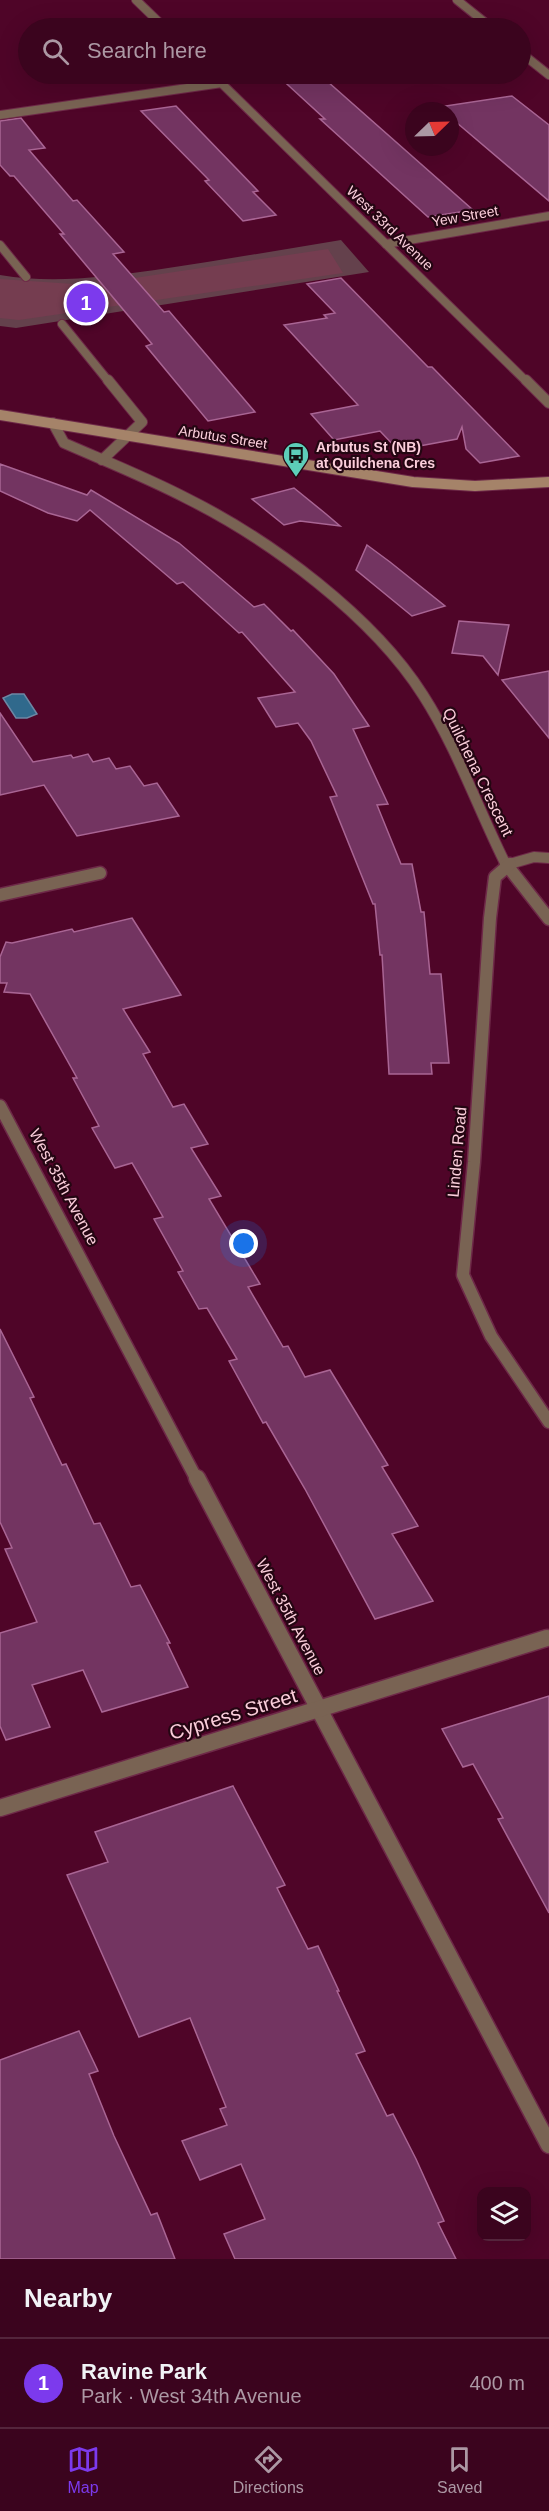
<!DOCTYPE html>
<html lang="en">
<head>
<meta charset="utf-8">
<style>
  body { margin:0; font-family:Arial,sans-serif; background:#46122b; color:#f1f3f6 }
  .controls { position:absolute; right:18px; bottom:18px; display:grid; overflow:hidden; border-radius:12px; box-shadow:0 6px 24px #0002 }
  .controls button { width:54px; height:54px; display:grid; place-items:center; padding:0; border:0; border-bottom:2px solid #54253c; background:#3b041e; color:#f1f3f6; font:30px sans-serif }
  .compass { position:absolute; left:405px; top:102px; width:54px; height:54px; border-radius:50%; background:#3b041e; box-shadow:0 6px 24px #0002; rotate:67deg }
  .you { position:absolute; left:244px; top:1244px; width:21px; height:21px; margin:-15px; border:4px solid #fff; border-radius:50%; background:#1a73e8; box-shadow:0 0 0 9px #1a73e833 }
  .badge { display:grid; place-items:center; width:39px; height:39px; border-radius:50%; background:#7c3aed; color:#fff; font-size:20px; font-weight:700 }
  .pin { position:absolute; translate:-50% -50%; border:3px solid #fff; box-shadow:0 2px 6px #0006 }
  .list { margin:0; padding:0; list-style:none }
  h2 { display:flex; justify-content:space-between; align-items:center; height:78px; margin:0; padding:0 24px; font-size:26px }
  h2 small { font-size:20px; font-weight:400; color:#ac98a4 }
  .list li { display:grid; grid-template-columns:39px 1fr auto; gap:18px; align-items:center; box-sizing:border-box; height:90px; padding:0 24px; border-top:2px solid #54253c }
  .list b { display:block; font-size:22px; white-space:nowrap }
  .list p { margin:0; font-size:20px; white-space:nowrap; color:#ac98a4 }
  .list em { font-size:20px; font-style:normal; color:#ac98a4 }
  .icon { flex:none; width:33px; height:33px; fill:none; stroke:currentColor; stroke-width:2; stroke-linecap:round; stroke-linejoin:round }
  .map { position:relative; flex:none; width:549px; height:2259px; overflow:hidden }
  .search { position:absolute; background:#3b041e; box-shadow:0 6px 24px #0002; left:18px; right:18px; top:18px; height:66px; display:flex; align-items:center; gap:15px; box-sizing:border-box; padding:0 21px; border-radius:33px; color:#ac98a4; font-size:22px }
  .sheet { height:168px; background:#3b041e }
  nav { display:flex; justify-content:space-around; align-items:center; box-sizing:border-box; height:84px; border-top:2px solid #54253c; background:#3b041e; font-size:16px; color:#ac98a4 }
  nav a { display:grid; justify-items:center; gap:3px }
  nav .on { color:#7c3aed }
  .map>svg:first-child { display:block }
  .green { fill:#64414c }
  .forest { fill:#753d50 }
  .water { fill:#30698c; stroke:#6d87a4; stroke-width:1.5 }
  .building { fill:#733461; stroke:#a96594; stroke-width:1.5 }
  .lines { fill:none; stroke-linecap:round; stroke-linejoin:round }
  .minor-far3-casing { stroke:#6e2948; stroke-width:10 }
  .minor-far2-casing { stroke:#6e2948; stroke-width:12 }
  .minor-far1-casing { stroke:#6e2948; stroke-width:15 }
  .minor-casing { stroke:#6e2948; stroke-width:19 }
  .tertiary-far1-casing { stroke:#6e2948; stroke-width:10 }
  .tertiary-casing { stroke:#6e2948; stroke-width:12 }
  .secondary-casing { stroke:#6e2948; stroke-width:12 }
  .minor-far3 { stroke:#796353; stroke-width:8 }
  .minor-far2 { stroke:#796353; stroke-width:10 }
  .minor-far1 { stroke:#796353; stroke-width:12 }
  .minor { stroke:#796353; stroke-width:16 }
  .tertiary-far1 { stroke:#796353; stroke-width:8 }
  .tertiary { stroke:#796353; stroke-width:10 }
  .secondary { stroke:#a58369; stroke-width:10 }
  .labels { text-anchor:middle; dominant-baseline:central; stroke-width:4.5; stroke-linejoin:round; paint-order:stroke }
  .far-street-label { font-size:14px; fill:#fbcedb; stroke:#240612 }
  .far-poi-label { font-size:14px; font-weight:bold; fill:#fbcedb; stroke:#240612; text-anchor:start }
  .street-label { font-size:16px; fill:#fbcedb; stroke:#240612 }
  .near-street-label { font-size:20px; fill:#fbcedb; stroke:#240612 }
</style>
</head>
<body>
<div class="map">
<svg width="549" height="2259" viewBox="0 0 549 2259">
  <rect width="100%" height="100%" fill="#4f0528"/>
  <!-- green -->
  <path class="green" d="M341,240l28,32 -353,56 -16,-2v-51c53,9 102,2 155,-5 62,-9 124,-20 186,-30z"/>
  <!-- forest -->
  <path class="forest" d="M328,249l15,24 -324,47 -19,-2v-39l88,6z"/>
  <!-- water -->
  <path class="water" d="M12,694h12l13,20 -10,4h-11l-13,-20z"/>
  <!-- building -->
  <g class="building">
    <path d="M276,74h43l154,136 -45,7 -108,-98h5z"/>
    <path d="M512,96l37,29v76l-99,-84v-6h-7l-4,-4z"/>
    <path d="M176,106l82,85 -5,1 23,23 -33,6 -38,-40 4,-1 -68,-69z"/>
    <path d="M21,118l24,30 -16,2 44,51 4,-1 47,52 -11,2 51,58 5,-1 86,101 -47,9 -62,-75 6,-2 -92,-110h4l-50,-58h-4l-10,-11v-44z"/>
    <path d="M341,278l87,89h4l87,89 -39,7 -14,-14 -4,-22 -5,12 -59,11 -18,-19 -46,9 -23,-26 47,-9 -74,-80 43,-7 -3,-3 11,-2 -28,-29z"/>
    <path d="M0,464l87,31 4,-5 88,53 75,64 10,-3 27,27 2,-1 41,44 35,52 -16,3 35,75 -11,1 24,59h11l9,48h3l6,62h11l8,89h-18l1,11h-43l-7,-119h-2l-5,-51h-2l-43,-107 7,-1 -26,-55 -13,-18 -22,4 -18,-29 37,-6 -53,-60 -3,1 -56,-51 -6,2 -87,-74 -13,11 -29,-8 -48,-22z"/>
    <path d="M294,488l32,26 14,12 -40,-5 -16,4 -32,-26z"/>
    <path d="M367,545l23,17 55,44 -33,10 -56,-46z"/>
    <path d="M459,621l50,4 -11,50 -15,-19 -31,-3z"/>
    <path d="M549,671v67l-47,-58z"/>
    <path d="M0,713l33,49 38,-7 2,3 15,-4 5,8 16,-4 7,11 14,-3 14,20 13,-3 22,33 -102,20 -33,-51 -44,10z"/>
    <path d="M132,918l49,77 -58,14 27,43 -7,2 30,53 11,-3 24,40 -17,4 30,48 -12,3 51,85 -12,3 35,60 5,-1 17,31 25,-7 58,95 -6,2 36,59 -26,8 41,67 -58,18 -70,-130 -39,-67 -3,1 -34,-62 8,-2 -30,-51 -8,1 -21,-37 5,-1 -29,-52 9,-2 -31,-54 -17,5 -23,-40 7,-2 -26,-48h4l-47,-84 -26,-2 3,-9h-7v-26l6,-15 6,1 60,-14 2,3z"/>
    <path d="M0,1329l34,68 -4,1 32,67 4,-1 28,60 6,-1 31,64 9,-2 30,58h-3l21,44 -86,25 -19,-42 -51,15 18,42 -44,13 -6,-14v-93l37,-11 -32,-73 7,-1 -12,-26z"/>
    <path d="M549,1696v217l-51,-94 5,-1 -30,-54 -10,3 -21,-38z"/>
    <path d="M233,1786l52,99 -8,3 31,61 10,-3 21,45h-2l28,60 -9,3 31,62 6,-2 23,45 28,62 -6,2 18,36h-221l-11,-25 41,-15 -24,-55 -41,16 -18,-39 45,-16 -7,-16 6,-2 -36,-89 -51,19 -72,-162 41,-13 -13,-30z"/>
    <path d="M79,2031l19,40 -9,3 25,62 37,79 6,-2 18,46h-175v-199z"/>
  </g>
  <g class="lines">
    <!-- minor-far3 casing -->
    <g class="minor-far3-casing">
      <g id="minor-far3">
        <path d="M457,0l35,28"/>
        <path d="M520,52l29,23"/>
        <path d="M0,115l222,-32"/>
        <path d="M386,244l163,-28"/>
        <path d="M0,245l26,32"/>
        <path d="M62,324l47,58"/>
      </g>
    </g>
    <!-- minor-far2 casing -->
    <g class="minor-far2-casing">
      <g id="minor-far2">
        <path d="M53,423l11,20c41,18 84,35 124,56 82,41 185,117 235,196 34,53 55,114 83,170"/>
        <path d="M102,460l40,-38 -34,-42"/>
        <path d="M506,865l28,-8 15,1"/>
      </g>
    </g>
    <!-- minor-far1 casing -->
    <g class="minor-far1-casing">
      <g id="minor-far1">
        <path d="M506,864l43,55"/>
        <path d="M510,864l-15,13 -5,41 -16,244 -11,113 28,61 58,86"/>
        <path d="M0,895l100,-22"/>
        <path d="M0,1106l197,374"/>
      </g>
    </g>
    <!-- minor casing -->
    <g class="minor-casing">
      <g id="minor">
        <path d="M197,1478l352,667"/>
        <path d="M0,1808l547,-170"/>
      </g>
    </g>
    <!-- tertiary-far1 casing -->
    <g class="tertiary-far1-casing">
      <g id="tertiary-far1">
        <path d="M136,0l29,28"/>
        <path d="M212,74l315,308"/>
      </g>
    </g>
    <!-- tertiary casing -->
    <g class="tertiary-casing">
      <path id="tertiary" d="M526,380l23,23"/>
    </g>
    <!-- secondary casing -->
    <g class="secondary-casing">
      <path id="secondary" d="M0,415l413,67 62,4 74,-4"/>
    </g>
    <!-- minor-far3 -->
    <use href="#minor-far3" class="minor-far3"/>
    <!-- minor-far2 -->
    <use href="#minor-far2" class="minor-far2"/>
    <!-- minor-far1 -->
    <use href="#minor-far1" class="minor-far1"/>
    <!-- minor -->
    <use href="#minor" class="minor"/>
    <!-- tertiary-far1 -->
    <use href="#tertiary-far1" class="tertiary-far1"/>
    <!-- tertiary -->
    <use href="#tertiary" class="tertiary"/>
    <!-- secondary -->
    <use href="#secondary" class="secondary"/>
  </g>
  <!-- icons -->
  <defs>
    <g id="bus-pin" transform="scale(1.35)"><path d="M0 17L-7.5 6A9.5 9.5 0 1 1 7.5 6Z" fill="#5dceb9" stroke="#240612"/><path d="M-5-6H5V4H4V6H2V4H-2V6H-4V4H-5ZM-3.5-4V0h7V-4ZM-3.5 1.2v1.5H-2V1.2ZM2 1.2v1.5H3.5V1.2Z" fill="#111"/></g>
  </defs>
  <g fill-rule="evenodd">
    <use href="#bus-pin" x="296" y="455"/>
  </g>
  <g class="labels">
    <!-- far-street labels -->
    <g class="far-street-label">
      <text transform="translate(465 216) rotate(-10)">Yew Street</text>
      <text transform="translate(390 228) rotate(44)">West 33rd Avenue</text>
      <text transform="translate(223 437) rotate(9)">Arbutus Street</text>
    </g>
    <!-- far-poi labels -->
    <g class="far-poi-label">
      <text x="316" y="447">Arbutus St (NB)<tspan x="316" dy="16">at Quilchena Cres</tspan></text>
    </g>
    <!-- street labels -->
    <g class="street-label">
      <text transform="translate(478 772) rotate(64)">Quilchena Crescent</text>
      <text transform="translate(457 1152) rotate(-85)">Linden Road</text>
      <text transform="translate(64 1187) rotate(62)">West 35th Avenue</text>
      <text transform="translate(291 1617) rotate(62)">West 35th Avenue</text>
    </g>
    <!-- near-street labels -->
    <g class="near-street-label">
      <text transform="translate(233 1714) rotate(-17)">Cypress Street</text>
    </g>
  </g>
</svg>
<div class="controls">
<button><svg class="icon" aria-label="layers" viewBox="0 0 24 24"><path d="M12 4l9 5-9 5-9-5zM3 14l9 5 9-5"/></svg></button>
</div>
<svg class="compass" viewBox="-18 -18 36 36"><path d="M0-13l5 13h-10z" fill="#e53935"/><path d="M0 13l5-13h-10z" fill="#ac98a4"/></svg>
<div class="you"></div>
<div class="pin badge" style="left:86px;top:303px">1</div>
<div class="search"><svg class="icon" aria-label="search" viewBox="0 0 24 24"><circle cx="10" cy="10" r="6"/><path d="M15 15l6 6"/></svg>Search here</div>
</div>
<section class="sheet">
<h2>Nearby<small></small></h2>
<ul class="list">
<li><span class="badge">1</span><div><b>Ravine Park</b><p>Park · West 34th Avenue</p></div><em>400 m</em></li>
</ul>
</section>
<nav>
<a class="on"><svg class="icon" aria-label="map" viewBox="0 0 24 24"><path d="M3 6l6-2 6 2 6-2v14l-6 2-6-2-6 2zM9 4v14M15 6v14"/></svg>Map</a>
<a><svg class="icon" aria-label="directions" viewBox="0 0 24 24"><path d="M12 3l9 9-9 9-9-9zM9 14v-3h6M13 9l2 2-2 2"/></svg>Directions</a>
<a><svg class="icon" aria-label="saved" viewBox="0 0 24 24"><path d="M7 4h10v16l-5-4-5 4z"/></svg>Saved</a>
</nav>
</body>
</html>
